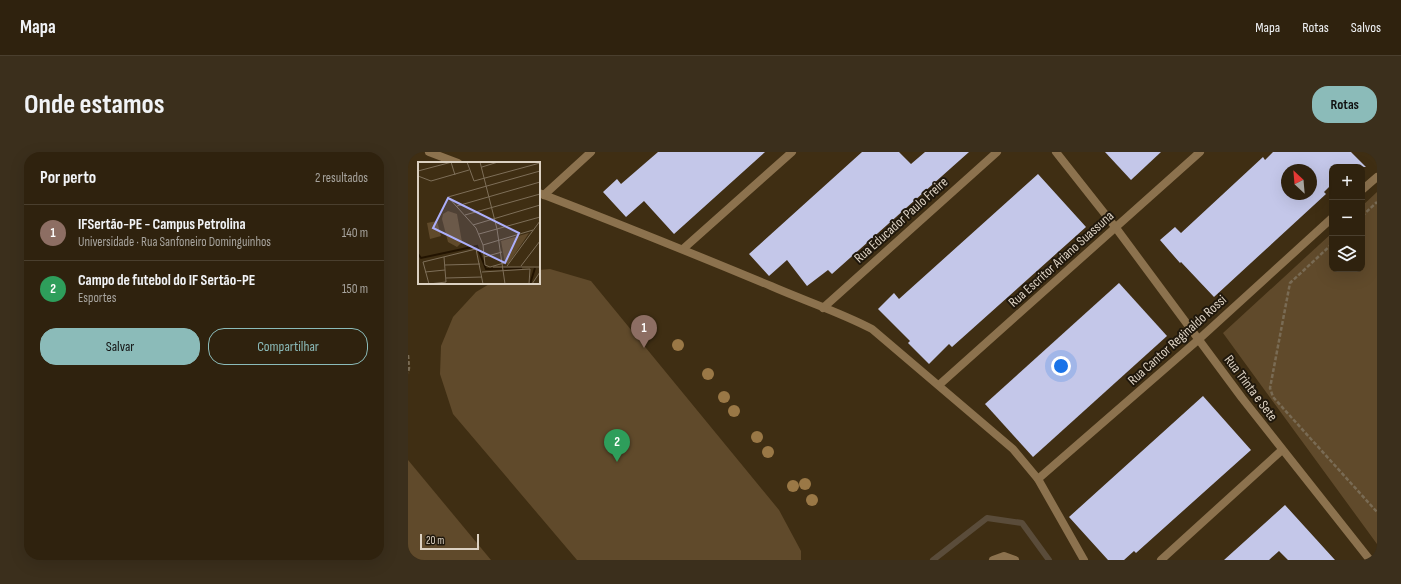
<!DOCTYPE html>
<html lang="pt">
<head>
<meta charset="utf-8">
<style>
  body { margin:0; font-family:"Sofia Sans Condensed",sans-serif; background:#3b2f1c; color:#f1f3f6 }
  .controls { position:absolute; right:12px; top:12px; display:grid; overflow:hidden; border-radius:8px; box-shadow:0 4px 16px #0002 }
  .controls button { width:36px; height:36px; display:grid; place-items:center; padding:0; border:0; border-bottom:1px solid #4a3f2e; background:#2f220e; color:#f1f3f6; font:20px sans-serif }
  .compass { position:absolute; left:873px; top:12px; width:36px; height:36px; border-radius:50%; background:#2f220e; box-shadow:0 4px 16px #0002; rotate:334deg }
  .scale { position:absolute; left:12px; bottom:10px; width:59px; box-sizing:border-box; padding-left:4px; border:2px solid #dcd1c2; border-top:0; font-size:11px; line-height:14px; white-space:nowrap; color:#dcd1c2; -webkit-text-stroke:3px #20180c; paint-order:stroke }
  .you { position:absolute; left:653px; top:214px; width:14px; height:14px; margin:-10px; border:3px solid #fff; border-radius:50%; background:#1a73e8; box-shadow:0 0 0 6px #1a73e833 }
  .badge { display:grid; place-items:center; width:26px; height:26px; border-radius:50%; background:#8bbbb9; color:#fff; font-size:13px; font-weight:700 }
  .pin { position:absolute; translate:-50% -33px; filter:drop-shadow(0 1px 2px #0008) }
  .pin::after { content:''; position:absolute; top:21px; width:14px; height:12px; background:inherit; clip-path:polygon(0 0,100% 0,50% 100%) }
  .list { margin:0; padding:0; list-style:none }
  h2 { display:flex; justify-content:space-between; align-items:center; height:52px; margin:0; padding:0 16px; font-size:17px }
  h2 small { font-size:13px; font-weight:400; color:#a7a49e }
  .list li { display:grid; grid-template-columns:26px 1fr auto; gap:12px; align-items:center; box-sizing:border-box; height:56px; padding:0 16px; border-top:1px solid #4a3f2e }
  .list b { display:block; font-size:15px; white-space:nowrap }
  .list p { margin:0; font-size:13px; white-space:nowrap; color:#a7a49e }
  .list em { font-size:13px; font-style:normal; color:#a7a49e }
  .actions { display:flex; gap:8px; padding:12px 16px }
  .actions a { flex:1; padding:9px 0; border:1px solid #8bbbb9; border-radius:16px; text-align:center; font-size:14px; color:#8bbbb9 }
  .actions .main { background:#8bbbb9; color:#111 }
  .icon { flex:none; width:22px; height:22px; fill:none; stroke:currentColor; stroke-width:2; stroke-linecap:round; stroke-linejoin:round }
  .map { position:relative; flex:none; width:969px; height:408px; overflow:hidden; border-radius:16px }
  header { display:flex; align-items:center; gap:24px; box-sizing:border-box; height:56px; padding:0 20px; background:#2f220e; border-bottom:1px solid #4a3f2e }
  header strong { font-size:19px }
  nav { display:flex; gap:22px; margin-inline-start:auto; font-size:14px }
  .intro { display:flex; align-items:center; justify-content:space-between; box-sizing:border-box; height:96px; padding:0 24px }
  h1 { margin:0; font-size:28px }
  .button { padding:10px 18px; border-radius:16px; background:#8bbbb9; color:#111; font-size:14px; font-weight:700 }
  main { display:flex; gap:24px; padding:0 24px }
  aside { flex:1; background:#2f220e; border-radius:16px; box-shadow:0 4px 16px #0002 }
  .map>svg:first-child { display:block }
  .green { fill:#604a2b }
  .lines { fill:none; stroke-linecap:round; stroke-linejoin:round }
  .stream { stroke:#5a4c3a; stroke-width:6 }
  .building { fill:#c4c7e9; fill-rule:evenodd }
  .path { stroke:#796b54; stroke-width:2.5; stroke-dasharray:4 2; stroke-linecap:butt }
  .street { stroke:#8c724e; stroke-width:8 }
  .tree { fill:#9a7846 }
  .labels { text-anchor:middle; dominant-baseline:central; stroke-width:4; stroke-linejoin:round; paint-order:stroke }
  .street-label { font-size:14px; fill:#dcd1c2; stroke:#20180c }
  .inset-river { fill:none; stroke:#221300; stroke-width:2 }
  .inset-road { fill:none; stroke:#7e6f59; stroke-width:1 }
  .view { fill:#acaffb; fill-opacity:0.15; stroke:#acaffb; stroke-width:2 }
  .inset-edge { fill:none; stroke:#dcd1c2; stroke-width:2 }
</style>
</head>
<body>
<header>
<strong>Mapa</strong>
<nav><a>Mapa</a><a>Rotas</a><a>Salvos</a></nav>
</header>
<div class="intro"><h1>Onde estamos</h1><a class="button">Rotas</a></div>
<main>
<aside>
<h2>Por perto<small>2 resultados</small></h2>
<ul class="list">
<li><span class="badge" style="background:#8d6e63">1</span><div><b>IFSertão-PE - Campus Petrolina</b><p>Universidade · Rua Sanfoneiro Dominguinhos</p></div><em>140 m</em></li>
<li><span class="badge" style="background:#2e9e5b">2</span><div><b>Campo de futebol do IF Sertão-PE</b><p>Esportes</p></div><em>150 m</em></li>
</ul>
<div class="actions"><a class="main">Salvar</a><a>Compartilhar</a></div>
</aside>
<div class="map">
<svg width="969" height="408" viewBox="0 0 969 408">
  <rect width="100%" height="100%" fill="#3f2e13"/>
  <!-- green -->
  <g class="green">
    <path d="M969,40v352l-154,-211 109,-100v36h30v-63z"/>
    <path d="M142,117l41,12 188,229 22,41v9h-224l-124,-146 -13,-40 1,-28 12,-29 23,-25 15,-9h48v-13z"/>
    <path d="M0,308l83,100h-83z"/>
  </g>
  <g class="lines">
    <!-- stream -->
    <path class="stream" d="M525,408l54,-42 35,5 27,37"/>
  </g>
  <!-- building -->
  <g class="building">
    <path d="M250,0h107l-91,82 -30,-33 -18,16 -23,-25 14,-13 4,5z"/>
    <path d="M454,0h37l12,12 14,-12h44l-137,122 -4,-4 -21,16 -20,-26 -18,16 -20,-22z"/>
    <path d="M697,0h56l-30,28z"/>
    <path d="M865,0h78l15,15h-34v17l-8,8 2,2 -112,103 -33,-35 -1,1 -20,-23 15,-13 6,6 82,-76 2,3zM879,18h24v24h-24z"/>
    <path d="M630,22l48,53 -134,120 -3,-3 -20,20 -21,-21 2,-2 -32,-32 16,-16 5,6z"/>
    <path d="M711,131l48,53 -134,121 -48,-53z"/>
    <path d="M795,244l48,54 -115,103 -2,-2 -10,9h-16l-39,-43z"/>
    <path d="M877,353l50,55h-47l-9,-9 -10,9h-45z"/>
  </g>
  <g class="lines">
    <!-- path -->
    <g class="path">
      <path d="M954,64l15,-14"/>
      <path d="M924,92l-42,39 -20,105 3,9 104,115"/>
      <path d="M0,203l1,13 -1,5"/>
    </g>
    <!-- street -->
    <g class="street">
      <path d="M21,0l29,11"/>
      <path d="M648,0l60,76 126,170 128,162"/>
      <path d="M954,38l15,-13"/>
      <path d="M131,41c78,30 155,61 232,93 34,15 69,26 101,43l141,120 25,30 46,81"/>
      <path d="M136,43l47,-43"/>
      <path d="M275,97l109,-97"/>
      <path d="M415,156l174,-156"/>
      <path d="M531,233l261,-233"/>
      <path d="M630,327l160,-139 134,-122"/>
      <path d="M585,408l11,-4 11,4"/>
      <path d="M753,408l121,-110"/>
    </g>
  </g>
  <!-- trees -->
  <g class="tree">
    <circle cx="270" cy="193" r="6"/>
    <circle cx="300" cy="222" r="6"/>
    <circle cx="316" cy="245" r="6"/>
    <circle cx="326" cy="259" r="6"/>
    <circle cx="349" cy="285" r="6"/>
    <circle cx="360" cy="300" r="6"/>
    <circle cx="397" cy="332" r="6"/>
    <circle cx="385" cy="334" r="6"/>
    <circle cx="404" cy="348" r="6"/>
  </g>
  <g class="labels">
    <!-- street labels -->
    <g class="street-label">
      <text transform="translate(493 68) rotate(-42)">Rua Educador Paulo Freire</text>
      <text transform="translate(653 107) rotate(-42)">Rua Escritor Ariano Suassuna</text>
      <text transform="translate(769 188) rotate(-42)">Rua Cantor Reginaldo Rossi</text>
      <text transform="translate(843 236) rotate(53)">Rua Trinta e Sete</text>
    </g>
  </g>
  <!-- overview -->
  <g transform="translate(10 10)">
    <rect width="122" height="122" fill="#3f2e13"/>
    <path d="M30,49l9,3 5,28 -5,5 -9,-5 -6,-23 1,-5zM19,59l4,15 -11,3 -3,-16zM111,71l-21,31 -3,-1 -4,-22z" fill="#604a2b"/>
    <path class="inset-river" d="M0,92l3,4 56,-12 9,23 36,-1M112,122l5,-16"/>
    <path class="inset-road" d="M33,0l4,13M49,0l7,19 66,-18M62,0l17,67 8,55M64,5l16,-5M0,9l34,-9M0,14l13,5 38,-11M39,44l83,-24M47,53l75,-21M55,63l67,-20M61,72l61,-17M65,83l50,-15M26,95l2,25M66,95l18,-5M86,101l-14,4 -5,-2 -2,-20 -7,-17 -28,-31 92,-26M27,103l35,-1M89,104l33,-45M103,104l19,-25M75,105h47M7,110l20,-2M64,110l48,-3 -1,15M28,116l36,-1M28,120l-17,2 -6,-22 53,-13 7,35M114,122l8,-12"/>
    <path class="view" d="M30,36l71,35 -14,30 -72,-35z"/>
    <rect width="122" height="122" class="inset-edge"/>
  </g>
</svg>
<div class="controls">
<button>+</button>
<button>−</button>
<button><svg class="icon" aria-label="layers" viewBox="0 0 24 24"><path d="M12 4l9 5-9 5-9-5zM3 14l9 5 9-5"/></svg></button>
</div>
<svg class="compass" viewBox="-18 -18 36 36"><path d="M0-13l5 13h-10z" fill="#e53935"/><path d="M0 13l5-13h-10z" fill="#a7a49e"/></svg>
<div class="scale">20 m</div>
<div class="you"></div>
<div class="pin badge" style="left:236px;top:196px;background:#8d6e63">1</div>
<div class="pin badge" style="left:209px;top:310px;background:#2e9e5b">2</div>
</div>
</main>
</body>
</html>
